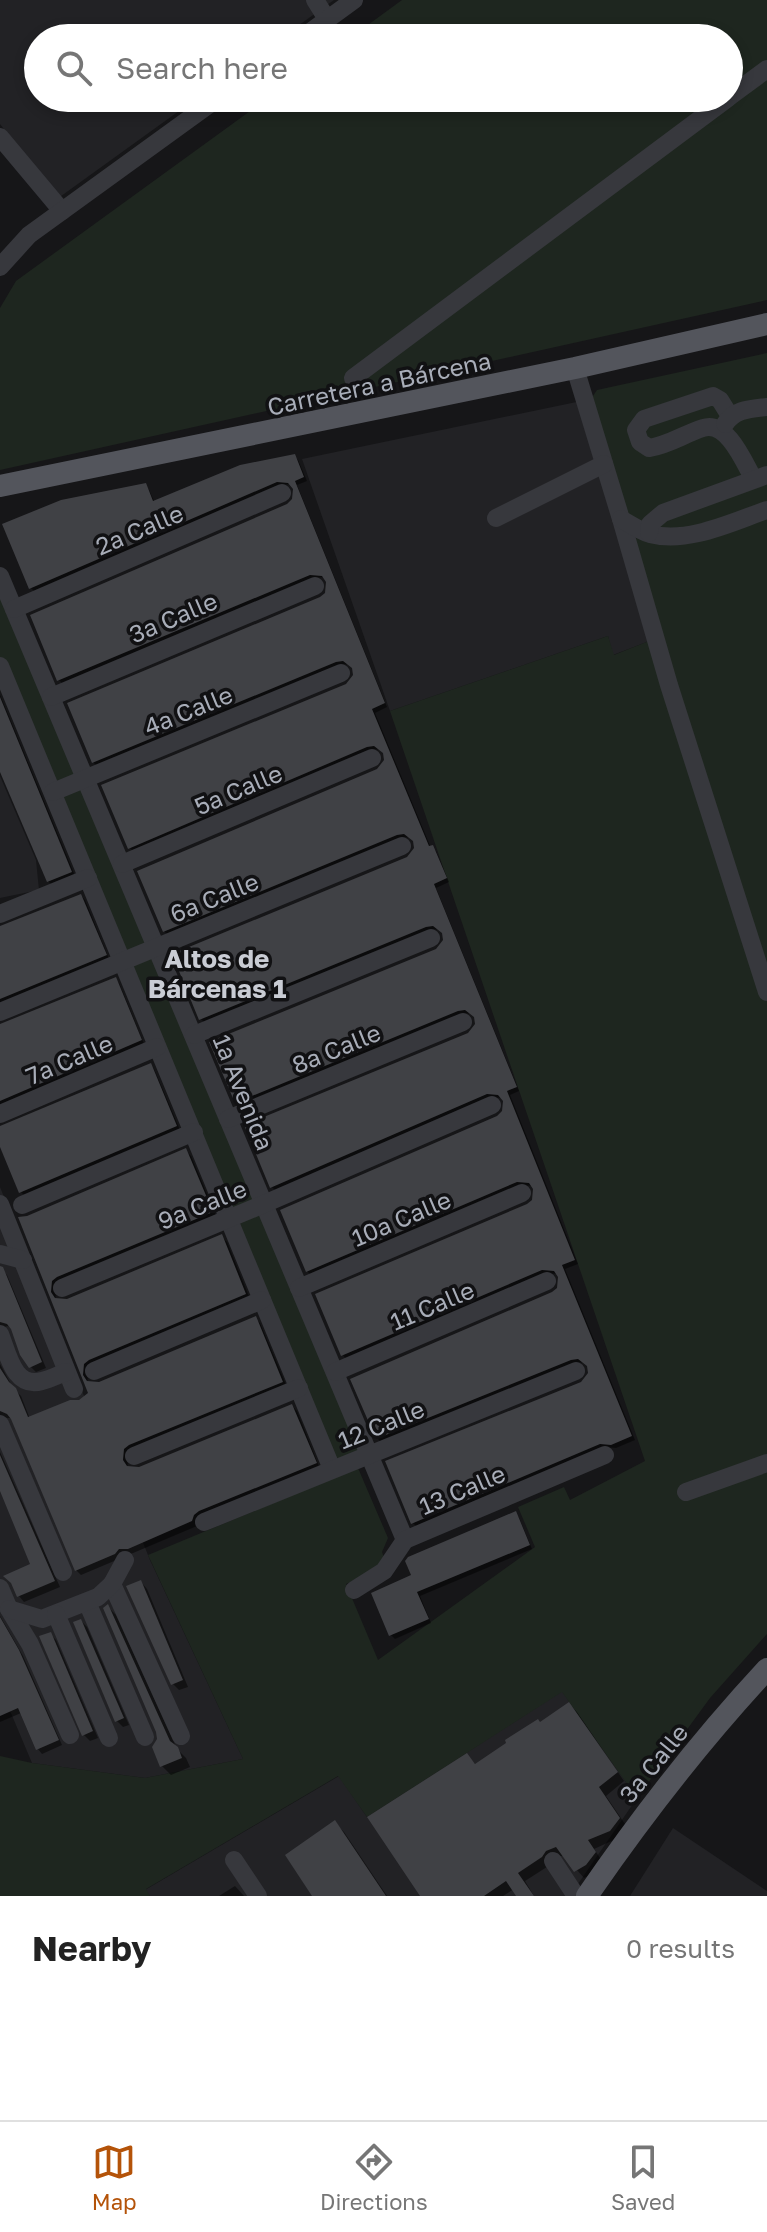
<!DOCTYPE html>
<html lang="en">
<head>
<meta charset="utf-8">
<style>
  body { margin:0; font-family:"Golos Text",sans-serif; background:#f2f2f2; color:#222 }
  .list { margin:0; padding:0; list-style:none }
  h2 { display:flex; justify-content:space-between; align-items:center; height:104px; margin:0; padding:0 32px; font-size:34px }
  h2 small { font-size:26px; font-weight:400; color:#767676 }
  .icon { flex:none; width:44px; height:44px; fill:none; stroke:currentColor; stroke-width:2; stroke-linecap:round; stroke-linejoin:round }
  .map { position:relative; flex:none; width:767px; height:1896px; overflow:hidden }
  .search { position:absolute; background:#fff; box-shadow:0 4px 12px #0003; left:24px; right:24px; top:24px; height:88px; display:flex; align-items:center; gap:20px; box-sizing:border-box; padding:0 28px; border-radius:44px; color:#767676; font-size:30px }
  .sheet { height:224px; background:#fff }
  nav { display:flex; justify-content:space-around; align-items:center; box-sizing:border-box; height:112px; border-top:2px solid #e0e0e0; background:#fff; font-size:22px; color:#767676 }
  nav a { display:grid; justify-items:center; gap:4px }
  nav .on { color:#b45309 }
  .map>svg:first-child { display:block }
  .built { fill:#222225 }
  .green { fill:#1e261f }
  .shadow { fill:#0007 }
  .building { fill:#404145 }
  .lines { fill:none; stroke-linecap:round; stroke-linejoin:round }
  .minor { stroke:#37383d; stroke-width:18 }
  .major { stroke:#53555c; stroke-width:22 }
  .labels { text-anchor:middle; dominant-baseline:central; stroke-width:7; stroke-linejoin:round; paint-order:stroke }
  .street-label { font-size:24px; fill:#a8adb8; stroke:#111113 }
  .neighbourhood-label { font-size:26px; font-weight:bold; fill:#c9ccd4; stroke:#111113 }
</style>
</head>
<body>
<div class="map">
<svg width="767" height="1896" viewBox="0 0 767 1896">
  <rect width="100%" height="100%" fill="#161618"/>
  <!-- built -->
  <g class="built">
    <path d="M0,0h334l-53,38h-243v60h159l-140,101 -57,-75z"/>
    <path d="M591,399l69,238 -47,18 -5,-19 -218,75 -88,-252z"/>
    <path d="M0,776l36,84 3,30 -39,8z"/>
    <path d="M0,1187l150,373 93,199 -98,19 -113,-15 -32,-76z"/>
    <path d="M562,1691l75,107 -59,86 -11,12h-417l-5,-6 194,-114 28,41z"/>
    <path d="M673,1828l94,63v5h-137z"/>
  </g>
  <!-- green -->
  <g class="green">
    <path d="M402,0h365v300l-767,170v-162l16,-27 252,-183h461v-60h-379z"/>
    <path d="M767,353v1281l-57,64 -73,100 -75,-106 -195,125 -29,-41 -192,113 4,7h-150v-140l32,7 113,15 98,-19 -95,-204 210,-87 30,70 -6,14 5,14 -41,18 32,76 157,-113 -17,-40 46,-20 6,13 75,-39 -255,-750 218,-75 6,19 45,-18 -68,-238 6,-9z"/>
    <path d="M0,576l369,879 -37,14 -332,-803z"/>
  </g>
  <!-- shadow -->
  <g class="shadow">
    <path d="M294,456l4,4 9,21 -10,4 90,222 -12,6 56,135 5,3 13,31 -13,6 83,203 -9,4 68,169 -13,5 70,171 -19,8 -11,-1 -188,80 -4,-4 169,-139 8,-10 -1,-8 -5,-4 -8,1 -195,79 -4,-4 182,-150 -1,-14 -11,-1 -201,86 -3,-4 191,-154v-15l-12,-1 -211,90 -4,-4 197,-159 -1,-14 -11,-1 -216,94 -4,-4 197,-152 8,-10 -1,-8 -5,-4 -8,1 -223,92 -4,-4 201,-151 8,-10 -1,-8 -5,-4 -8,1 -226,93 -4,-4 207,-160 8,-10 -1,-7 -5,-5 -8,1 -234,97 -4,-4 214,-160 8,-10 -1,-8 -5,-4 -8,1 -239,101 -4,-4 218,-161 8,-10 -1,-7 -5,-5 -8,1 -244,101 -4,-4 228,-163 8,-10 -1,-8 -5,-4 -8,1 -252,106 -4,-4 -27,-64 256,-110 8,-10 -1,-8 -5,-4 -8,1 -247,107 -4,-4 -26,-63 140,-39 4,4 6,13z"/>
    <path d="M0,695l75,181 -23,9 -4,-4 -48,-113z"/>
    <path d="M81,896l4,4 24,59 -109,45v-77z"/>
    <path d="M115,980l4,3 25,61 -144,62v-81z"/>
    <path d="M151,1065l3,4 26,61 -155,66 -4,-4 -21,-49v-15z"/>
    <path d="M186,1151l5,5 26,62 -160,69 -2,13 12,1 155,-64 5,5 23,57 -161,71 -2,13 12,1 156,-66 5,5 27,64 -158,68 -2,13 12,1 153,-63 5,5 23,58 -123,57 -116,49 -5,-5 -63,-152h-13v-54l13,24 8,8 9,23 50,-17 10,-9 -69,-174z"/>
    <path d="M0,1268l7,7 39,93 -10,4 -6,-6 -18,-38 -4,-2 -8,2z"/>
    <path d="M0,1452l60,135 -36,15 -5,-6 -6,-12 19,-19 -32,-79z"/>
    <path d="M516,1514l3,4 13,31 -112,47 11,27 -36,16 -4,-4 23,-59z"/>
    <path d="M141,1582l6,7 41,98 -9,3 -6,-6z"/>
    <path d="M108,1607l8,8 61,134 9,9 4,9 -19,8 -9,-9 -8,-19 5,-7 -1,-8z"/>
    <path d="M0,1616l23,40 39,89 -20,9 -4,-5 -17,-36 -21,9z"/>
    <path d="M81,1621l6,6 42,98 -6,2 -6,-6z"/>
    <path d="M50,1634l6,6 42,98 -8,3 -6,-6z"/>
    <path d="M569,1704l8,8 47,69 -18,15 21,31 -9,11 -24,11 8,12 -8,12 -10,5 -20,-23 -10,4 -4,6 -25,16 9,15h-15l-5,-7 -11,7h-80l44,-141 10,11z"/>
    <path d="M335,1823l9,9 43,64h-72z"/>
    <path d="M235,1886l9,10h-25z"/>
  </g>
  <!-- building -->
  <g class="building">
    <path d="M295,454l9,23 -9,4 90,222 -13,6 57,137 4,-1 14,33 -13,6 83,203 -10,4 68,169 -13,5 70,171 -21,9 -11,-1 -189,80 -26,-63 196,-79 7,-9 -1,-7 -9,-7 -7,1 -195,79 -26,-60 202,-87 5,-4 1,-11 -4,-6 -12,-1 -201,86 -26,-62 212,-90 5,-4 1,-11 -4,-6 -12,-1 -211,90 -26,-62 217,-94 5,-5 1,-10 -5,-6 -11,-1 -217,94 -26,-63 224,-92 7,-9 -1,-7 -9,-7 -7,1 -223,92 -26,-61 227,-93 7,-9 -1,-7 -9,-7 -7,1 -227,93 -27,-66 235,-97 7,-9 -1,-7 -9,-7 -7,1 -234,97 -26,-61 240,-102 7,-9 -1,-7 -9,-7 -7,1 -239,102 -27,-64 245,-101 7,-9 -1,-7 -9,-7 -7,1 -244,101 -25,-60 253,-106 5,-4 1,-11 -4,-6 -12,-1 -253,106 -27,-66 257,-111 5,-5 1,-10 -5,-6 -11,-1 -248,107 -27,-65 59,-24 85,-17 7,18 87,-36z"/>
    <path d="M0,697l72,175 -25,10 -47,-110z"/>
    <path d="M81,894l26,61 -107,44v-73z"/>
    <path d="M116,977l26,63 -142,61v-77z"/>
    <path d="M151,1063l26,63 -158,67 -19,-46v-21z"/>
    <path d="M186,1148l27,64 -156,65 -5,4 -1,11 4,6 12,1 155,-65 24,60 -157,66 -5,4 -1,11 4,6 12,1 157,-66 27,66 -154,63 -5,4 -1,11 4,6 12,1 153,-63 25,59 -118,48 -5,4 -2,6 -64,28h-9l-4,5 -40,17 -64,-152 -4,-5 -7,-3v-43l9,14 7,6 12,29 42,-17h9l9,-7 -70,-176 9,-1z"/>
    <path d="M0,1266l3,1 39,95 -13,6 -9,-13 -9,-26 -4,-5 -7,-2z"/>
    <path d="M0,1455l55,126 -38,16 -6,-14 -8,-7 27,-12 -30,-73z"/>
    <path d="M516,1511l14,34 -113,47 12,27 -40,17 -18,-43 40,-18 -6,-14 3,-4z"/>
    <path d="M141,1580l42,100 -12,5 -45,-99z"/>
    <path d="M108,1604l62,137 8,6 4,11 -22,9 -8,-20 5,-8 -1,-7 -53,-124z"/>
    <path d="M0,1617l19,33 40,90 -23,10 -18,-42 -18,8z"/>
    <path d="M81,1619l43,99 -9,4 -42,-100z"/>
    <path d="M51,1632l42,99 -11,5 -43,-100z"/>
    <path d="M569,1702l49,70 -19,15 21,31 -10,13 -22,9 8,12 -10,13 -12,7 -18,-25 -10,4 -4,6 -24,16 16,23h-18l-10,-15 -22,15h-64l-53,-79 100,-64 8,11 31,-21 -1,-3 33,-21 2,3z"/>
    <path d="M335,1820l51,76h-74l-27,-41z"/>
  </g>
  <g class="lines">
    <!-- minor -->
    <g class="minor">
      <path d="M315,0l12,19"/>
      <path d="M302,38l52,-38"/>
      <path d="M729,97l38,-28"/>
      <path d="M0,137l62,74"/>
      <path d="M0,267l29,-32 189,-137"/>
      <path d="M575,368l46,151 48,166 98,307"/>
      <path d="M353,378l375,-280"/>
      <path d="M730,416l-10,-16 -7,-4 -69,23 -8,11 4,12 9,6c20,-3 35,-14 54,-20 24,-8 41,34 50,50"/>
      <path d="M725,424c10,-15 25,-15 42,-17"/>
      <path d="M496,518l108,-54"/>
      <path d="M621,519c9,5 19,12 29,15 38,10 82,-12 117,-24"/>
      <path d="M649,533l1,-9 13,-11 104,-38"/>
      <path d="M0,576l405,964"/>
      <path d="M14,609l268,-116"/>
      <path d="M0,666l332,803"/>
      <path d="M51,697l264,-111"/>
      <path d="M53,792l288,-119"/>
      <path d="M122,864l250,-106"/>
      <path d="M0,914l88,-36"/>
      <path d="M0,1012l402,-166"/>
      <path d="M194,1035l237,-97"/>
      <path d="M0,1114l157,-67"/>
      <path d="M228,1119l235,-97"/>
      <path d="M0,1204l74,185"/>
      <path d="M22,1205l172,-73"/>
      <path d="M0,1254l23,6"/>
      <path d="M62,1288l202,-84 228,-99"/>
      <path d="M299,1288l223,-95"/>
      <path d="M0,1334c8,20 14,55 42,47 8,-2 16,-6 24,-9"/>
      <path d="M94,1371l168,-71"/>
      <path d="M335,1372l212,-91"/>
      <path d="M0,1424l63,148"/>
      <path d="M134,1456l165,-68"/>
      <path d="M686,1492l81,-29"/>
      <path d="M204,1522l372,-151"/>
      <path d="M112,1584l69,152"/>
      <path d="M0,1588l9,21 21,35 40,91"/>
      <path d="M354,1590l30,-19 21,-31 200,-85"/>
      <path d="M87,1602l58,135"/>
      <path d="M9,1609l33,10 56,-22 14,-13 13,-24"/>
      <path d="M56,1614l53,124"/>
      <path d="M234,1860l24,36"/>
      <path d="M553,1861l23,35"/>
    </g>
    <!-- major -->
    <g class="major">
      <path d="M0,486l575,-118 192,-44"/>
      <path d="M587,1896c55,-80 114,-156 180,-227"/>
    </g>
  </g>
  <g class="labels">
    <!-- street labels -->
    <g class="street-label">
      <text transform="translate(379 383) rotate(-12)">Carretera a Bárcena</text>
      <text transform="translate(139 529) rotate(-23)">2a Calle</text>
      <text transform="translate(173 617) rotate(-23)">3a Calle</text>
      <text transform="translate(188 710) rotate(-22)">4a Calle</text>
      <text transform="translate(238 789) rotate(-23)">5a Calle</text>
      <text transform="translate(214 897) rotate(-22)">6a Calle</text>
      <text transform="translate(336 1048) rotate(-22)">8a Calle</text>
      <text transform="translate(69 1059) rotate(-23)">7a Calle</text>
      <text transform="translate(244 1092) rotate(68)">1a Avenida</text>
      <text transform="translate(202 1204) rotate(-22)">9a Calle</text>
      <text transform="translate(401 1218) rotate(-23)">10a Calle</text>
      <text transform="translate(432 1305) rotate(-23)">11 Calle</text>
      <text transform="translate(381 1424) rotate(-22)">12 Calle</text>
      <text transform="translate(462 1489) rotate(-23)">13 Calle</text>
      <text transform="translate(653 1763) rotate(-51)">3a Calle</text>
    </g>
    <!-- neighbourhood labels -->
    <g class="neighbourhood-label">
      <text x="217" y="958">Altos de<tspan x="217" dy="30">Bárcenas 1</tspan></text>
    </g>
  </g>
</svg>
<div class="search"><svg class="icon" aria-label="search" viewBox="0 0 24 24"><circle cx="10" cy="10" r="6"/><path d="M15 15l6 6"/></svg>Search here</div>
</div>
<section class="sheet">
<h2>Nearby<small>0 results</small></h2>
<ul class="list">
</ul>
</section>
<nav>
<a class="on"><svg class="icon" aria-label="map" viewBox="0 0 24 24"><path d="M3 6l6-2 6 2 6-2v14l-6 2-6-2-6 2zM9 4v14M15 6v14"/></svg>Map</a>
<a><svg class="icon" aria-label="directions" viewBox="0 0 24 24"><path d="M12 3l9 9-9 9-9-9zM9 14v-3h6M13 9l2 2-2 2"/></svg>Directions</a>
<a><svg class="icon" aria-label="saved" viewBox="0 0 24 24"><path d="M7 4h10v16l-5-4-5 4z"/></svg>Saved</a>
</nav>
</body>
</html>
